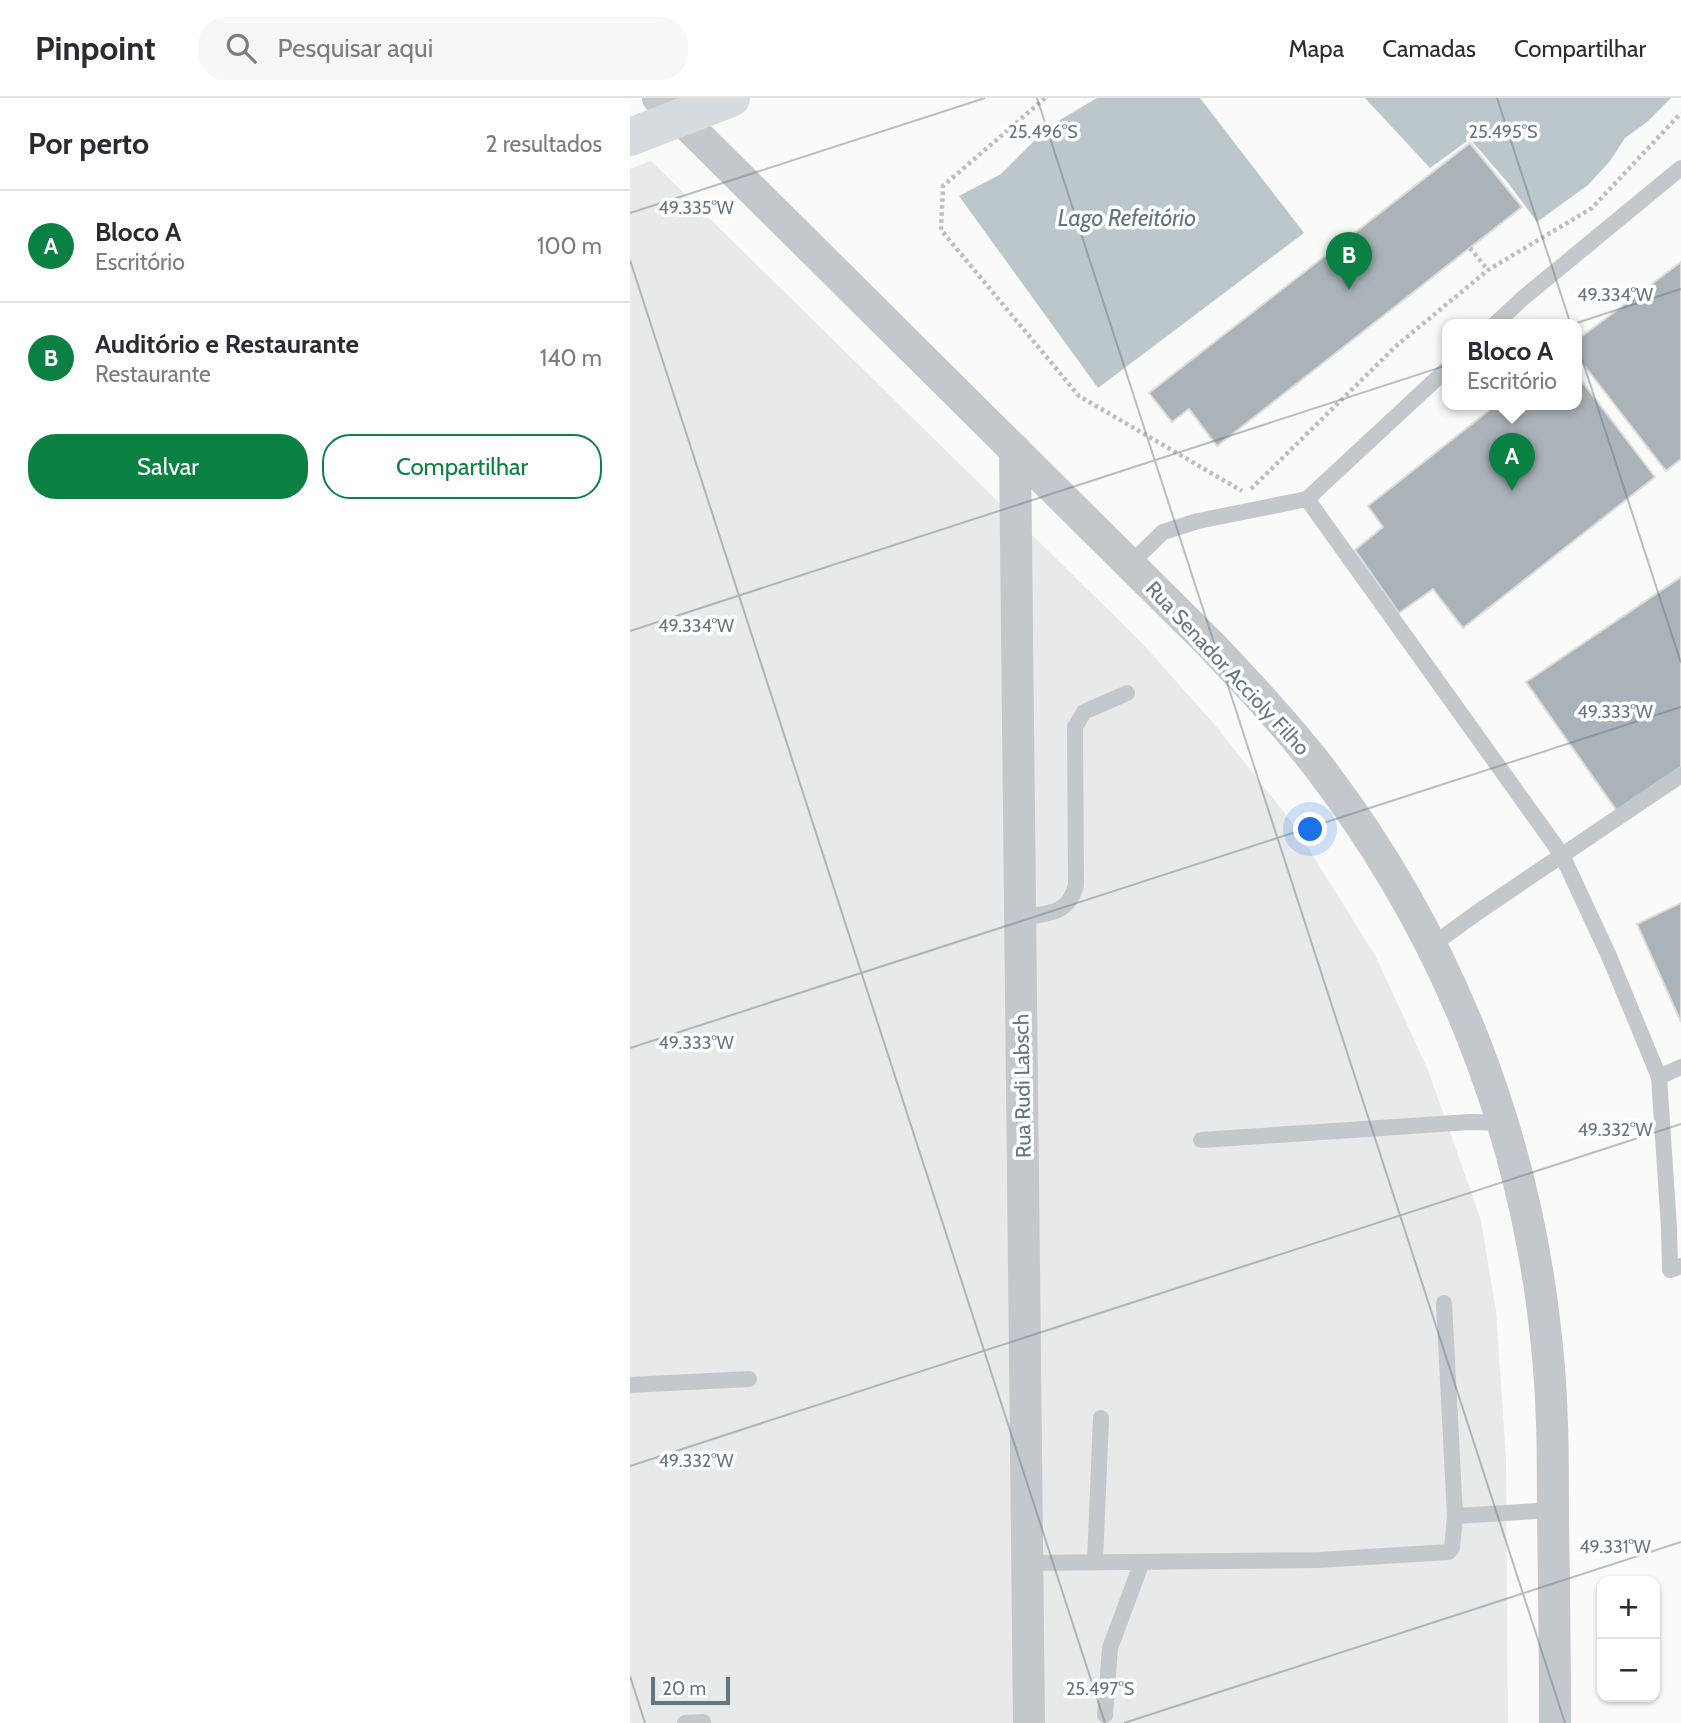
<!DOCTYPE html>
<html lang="pt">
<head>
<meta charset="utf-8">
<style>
  body { margin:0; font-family:Cabin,sans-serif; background:#f7f7f7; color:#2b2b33 }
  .controls { position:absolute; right:21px; bottom:21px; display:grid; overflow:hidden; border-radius:14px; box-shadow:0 2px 5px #0004 }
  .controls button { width:63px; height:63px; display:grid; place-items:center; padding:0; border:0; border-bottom:2px solid #e1e1e2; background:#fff; color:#2b2b33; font:35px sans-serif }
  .scale { position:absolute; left:21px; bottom:18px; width:79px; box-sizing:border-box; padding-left:7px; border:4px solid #657683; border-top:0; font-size:19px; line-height:24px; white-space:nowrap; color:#657683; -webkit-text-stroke:5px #fff; paint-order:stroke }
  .you { position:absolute; left:681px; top:732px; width:24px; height:24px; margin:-18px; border:5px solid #fff; border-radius:50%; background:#1a73e8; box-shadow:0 0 0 10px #1a73e833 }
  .badge { display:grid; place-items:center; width:46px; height:46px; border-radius:50%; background:#0b8043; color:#fff; font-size:23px; font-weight:700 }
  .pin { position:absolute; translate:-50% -58px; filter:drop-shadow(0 2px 4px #0008) }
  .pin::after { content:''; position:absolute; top:37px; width:24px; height:21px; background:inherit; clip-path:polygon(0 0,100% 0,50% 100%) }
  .popup { position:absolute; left:812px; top:221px; width:140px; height:91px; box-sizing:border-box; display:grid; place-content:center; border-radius:14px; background:#fff; filter:drop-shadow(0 2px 5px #0005); font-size:23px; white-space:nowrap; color:#7c7c81 }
  .popup b { font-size:26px; color:#2b2b33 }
  .popup::after { content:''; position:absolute; left:50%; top:100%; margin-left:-14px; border:14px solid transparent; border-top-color:#fff }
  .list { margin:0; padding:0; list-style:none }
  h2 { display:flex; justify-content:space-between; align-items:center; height:91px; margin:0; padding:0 28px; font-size:30px }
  h2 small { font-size:23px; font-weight:400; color:#7c7c81 }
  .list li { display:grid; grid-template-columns:46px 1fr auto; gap:21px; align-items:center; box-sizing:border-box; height:112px; padding:0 28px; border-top:2px solid #e1e1e2 }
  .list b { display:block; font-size:26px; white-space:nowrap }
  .list p { margin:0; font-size:23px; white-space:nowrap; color:#7c7c81 }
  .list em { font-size:23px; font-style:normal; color:#7c7c81 }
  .actions { display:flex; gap:14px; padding:21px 28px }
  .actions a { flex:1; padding:16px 0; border:2px solid #0b8043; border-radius:28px; text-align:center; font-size:24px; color:#0b8043 }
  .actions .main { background:#0b8043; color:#fff }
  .icon { flex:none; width:38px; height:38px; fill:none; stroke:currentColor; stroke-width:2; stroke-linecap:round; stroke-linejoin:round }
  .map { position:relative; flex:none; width:1051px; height:1625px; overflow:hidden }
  header { display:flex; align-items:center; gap:42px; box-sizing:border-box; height:98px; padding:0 35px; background:#fff; border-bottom:2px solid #e1e1e2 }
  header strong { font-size:33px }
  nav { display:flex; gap:38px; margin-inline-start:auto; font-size:24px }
  .search { width:490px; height:63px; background:#f7f7f7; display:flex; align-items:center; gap:18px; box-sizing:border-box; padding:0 24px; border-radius:28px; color:#7c7c81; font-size:26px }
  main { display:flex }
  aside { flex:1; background:#fff }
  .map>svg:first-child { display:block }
  .built { fill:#e8e9e9 }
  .water { fill:#bbc7cb }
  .building { fill:#aab3b9; stroke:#dcdcda; stroke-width:2 }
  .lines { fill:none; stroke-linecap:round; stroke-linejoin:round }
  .path { stroke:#bbbfc2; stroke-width:4.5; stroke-dasharray:3.5 3.5; stroke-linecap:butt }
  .service { stroke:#c3c8cc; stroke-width:16 }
  .minor { stroke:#c3c8cc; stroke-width:32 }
  .secondary { stroke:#d6dbdf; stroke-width:38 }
  .ticks { fill:none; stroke:#657683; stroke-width:2; stroke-opacity:0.45 }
  .labels { text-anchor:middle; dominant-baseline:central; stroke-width:7; stroke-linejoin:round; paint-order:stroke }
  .street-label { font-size:21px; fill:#657683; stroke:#fff }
  .water-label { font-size:23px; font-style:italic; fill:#60757c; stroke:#fff }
  .ticks-label { font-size:18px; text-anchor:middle; fill:#657683; stroke:#fff; stroke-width:7; stroke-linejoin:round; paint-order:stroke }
</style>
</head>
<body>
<header>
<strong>Pinpoint</strong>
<div class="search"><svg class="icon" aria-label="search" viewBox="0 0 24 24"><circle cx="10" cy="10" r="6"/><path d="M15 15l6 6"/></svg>Pesquisar aqui</div>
<nav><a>Mapa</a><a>Camadas</a><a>Compartilhar</a></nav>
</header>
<main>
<aside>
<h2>Por perto<small>2 resultados</small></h2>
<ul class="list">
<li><span class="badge">A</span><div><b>Bloco A</b><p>Escritório</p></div><em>100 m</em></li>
<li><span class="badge">B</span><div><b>Auditório e Restaurante</b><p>Restaurante</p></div><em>140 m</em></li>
</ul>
<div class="actions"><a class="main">Salvar</a><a>Compartilhar</a></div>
</aside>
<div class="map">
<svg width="1051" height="1625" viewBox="0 0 1051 1625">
  <rect width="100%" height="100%" fill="#fafaf8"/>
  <!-- built -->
  <path class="built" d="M21,63l490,481 74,83 79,100 82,132 52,113 53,150 15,91 10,147 2,265h-878v-1554z"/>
  <!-- water -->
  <g class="water">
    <path d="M467,0h103l104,135 -206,155 -139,-192 42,-22 47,-47z"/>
    <path d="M735,0h306l-24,24 -22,16 -15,23 -22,24 -51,37 -28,-38 -39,-45 -40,29z"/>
  </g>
  <!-- building -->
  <g class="building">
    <path d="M840,45l52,64 -305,239 -28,-37 -17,13 -23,-29z"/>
    <path d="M1051,164v197l-15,12 -89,-115v-16z"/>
    <path d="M947,277l78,102 -192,151 -30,-39 -34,24 -44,-63 28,-23 -15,-21 128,-101h81z"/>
    <path d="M1051,479v190l-64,44 -91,-129z"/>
    <path d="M1051,805v119l-44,-98z"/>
  </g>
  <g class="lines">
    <!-- path -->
    <g class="path">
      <path d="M415,0l-102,88 -2,44 138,166 163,95"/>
      <path d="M840,150l18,22"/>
      <path d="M621,391l145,-143 92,-76 104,-62 89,-95"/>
    </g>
    <!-- service -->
    <g class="service">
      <path d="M864,227l29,-27 158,-130"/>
      <path d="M817,271l-140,130 255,356 47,101 50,121 10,151 1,42 11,-4"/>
      <path d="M500,466l33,-32 35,-11 109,-22"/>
      <path d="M390,820c27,-5 48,-2 56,-33l-1,-158 9,-15 43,-19"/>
      <path d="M801,848l47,-34 203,-137"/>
      <path d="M1029,979l22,-10"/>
      <path d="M571,1042l269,-18 34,1"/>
      <path d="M814,1205l11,213 98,-6"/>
      <path d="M0,1287l119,-6"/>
      <path d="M465,1464l6,-144"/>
      <path d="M397,1465l292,-3 129,-8 4,-4 3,-32"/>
      <path d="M475,1617l5,-67 32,-86"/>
      <path d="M55,1625l18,-1"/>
    </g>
    <!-- minor -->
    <g class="minor">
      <path d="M28,0l22,20 529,525c36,38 73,77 106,119 132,170 211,370 232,584 6,57 6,113 6,171 1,68 2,137 2,206"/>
      <path d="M385,352l14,1273"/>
    </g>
    <!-- secondary -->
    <path class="secondary" d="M0,39l101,-39"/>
  </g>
  <!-- ticks -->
  <path class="ticks" d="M407,0l528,1625M867,0l184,565M0,115l355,-115M0,162l475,1463M0,533l1051,-342M0,950l1051,-341M0,1368l1051,-342M0,1578l15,47M494,1625l557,-181"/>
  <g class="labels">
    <!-- street labels -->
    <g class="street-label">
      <text transform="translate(598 570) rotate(47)">Rua Senador Accioly Filho</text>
      <text transform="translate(392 988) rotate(-91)">Rua Rudi Labsch</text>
    </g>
    <!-- water labels -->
    <g class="water-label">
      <text x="497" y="120">Lago Refeitório</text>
    </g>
  </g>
  <g class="ticks-label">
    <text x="413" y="40">25.496°S</text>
    <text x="873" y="40">25.495°S</text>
    <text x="66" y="116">49.335°W</text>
    <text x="985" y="203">49.334°W</text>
    <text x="66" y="534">49.334°W</text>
    <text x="985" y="620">49.333°W</text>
    <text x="66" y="951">49.333°W</text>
    <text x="985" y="1038">49.332°W</text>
    <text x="66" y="1369">49.332°W</text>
    <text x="985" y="1455">49.331°W</text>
    <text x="470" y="1597">25.497°S</text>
  </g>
</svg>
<div class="controls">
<button>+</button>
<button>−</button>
</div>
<div class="scale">20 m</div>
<div class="you"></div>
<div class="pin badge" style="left:882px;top:393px">A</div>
<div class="popup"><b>Bloco A</b>Escritório</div>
<div class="pin badge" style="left:719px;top:192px">B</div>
</div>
</main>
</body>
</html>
